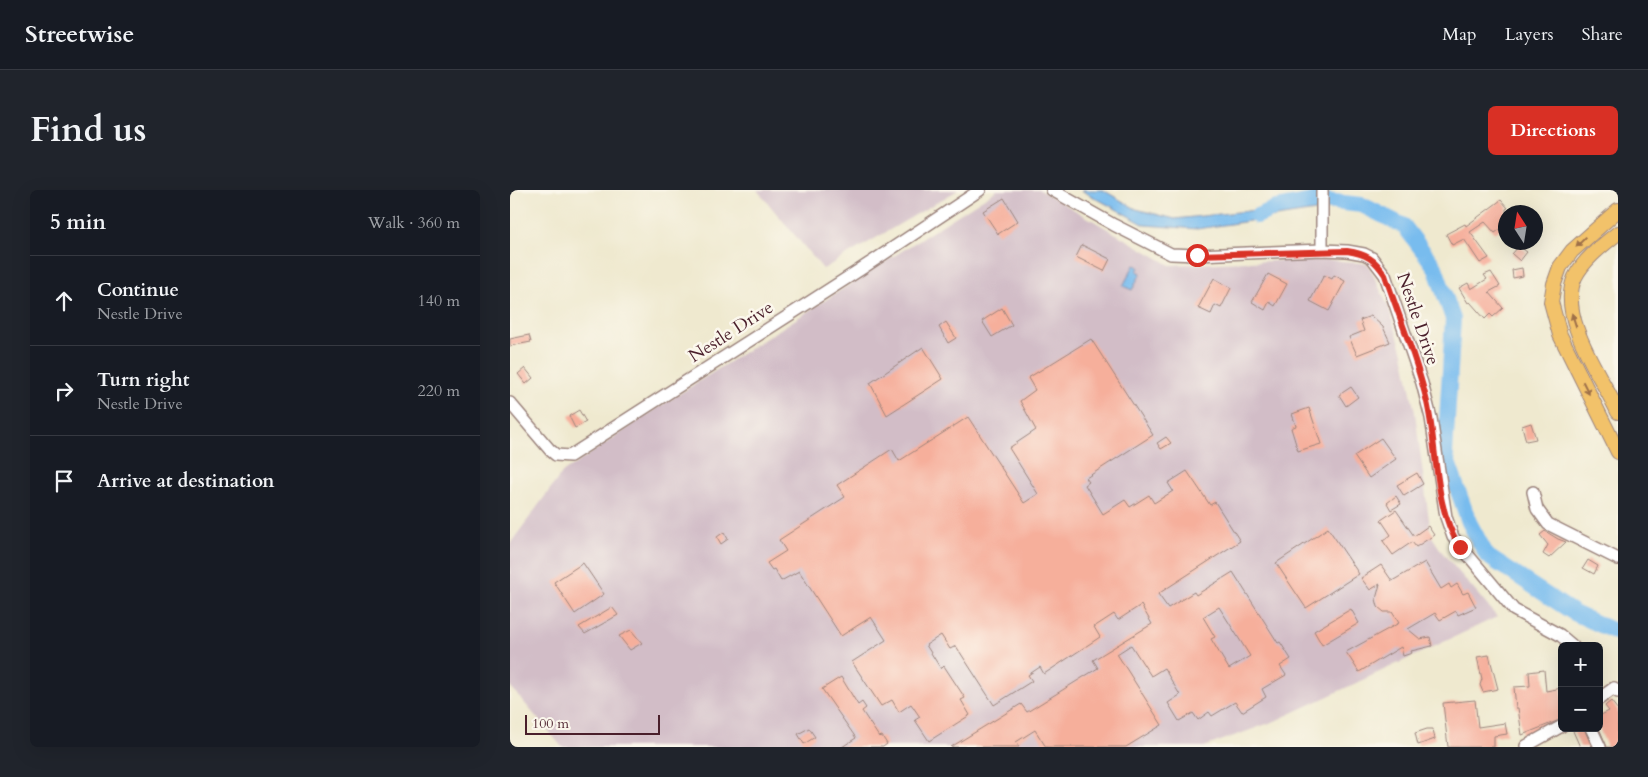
<!DOCTYPE html>
<html lang="en">
<head>
<meta charset="utf-8">
<style>
  body { margin:0; font-family:Cardo,serif; background:#20242c; color:#f1f3f6 }
  .controls { position:absolute; right:15px; bottom:15px; display:grid; overflow:hidden; border-radius:8px; box-shadow:0 5px 20px #0002 }
  .controls button { width:45px; height:45px; display:grid; place-items:center; padding:0; border:0; border-bottom:1px solid #363941; background:#171b24; color:#f1f3f6; font:25px sans-serif }
  .compass { position:absolute; left:988px; top:15px; width:45px; height:45px; border-radius:50%; background:#171b24; box-shadow:0 5px 20px #0002; rotate:348deg }
  .scale { position:absolute; left:15px; bottom:12px; width:135px; box-sizing:border-box; padding-left:5px; border:2px solid #4a1f2b; border-top:0; font-size:14px; line-height:18px; white-space:nowrap; color:#4a1f2b; -webkit-text-stroke:4px #fbf7ec; paint-order:stroke }
  .stop { position:absolute; width:15px; height:15px; margin:-11px; border:4px solid #d93025; border-radius:50%; background:#fff }
  .stop.end { background:#d93025; border-color:#fff; box-shadow:0 1px 5px #0008 }
  .list { margin:0; padding:0; list-style:none }
  h2 { display:flex; justify-content:space-between; align-items:center; height:65px; margin:0; padding:0 20px; font-size:21px }
  h2 small { font-size:16px; font-weight:400; color:#9ea1a6 }
  .list li { display:grid; grid-template-columns:32px 1fr auto; gap:15px; align-items:center; box-sizing:border-box; height:90px; padding:0 20px; border-top:1px solid #363941 }
  .list b { display:block; font-size:19px; white-space:nowrap }
  .list p { margin:0; font-size:16px; white-space:nowrap; color:#9ea1a6 }
  .list em { font-size:16px; font-style:normal; color:#9ea1a6 }
  .icon { flex:none; width:28px; height:28px; fill:none; stroke:currentColor; stroke-width:2; stroke-linecap:round; stroke-linejoin:round }
  .map { position:relative; flex:none; width:1108px; height:557px; overflow:hidden; border-radius:8px }
  header { display:flex; align-items:center; gap:30px; box-sizing:border-box; height:70px; padding:0 25px; background:#171b24; border-bottom:1px solid #363941 }
  header strong { font-size:24px }
  nav { display:flex; gap:28px; margin-inline-start:auto; font-size:18px }
  .intro { display:flex; align-items:center; justify-content:space-between; box-sizing:border-box; height:120px; padding:0 30px }
  h1 { margin:0; font-size:35px }
  .button { padding:12px 22px; border-radius:8px; background:#d93025; color:#fff; font-size:18px; font-weight:700 }
  main { display:flex; gap:30px; padding:0 30px }
  aside { flex:1; background:#171b24; border-radius:8px; box-shadow:0 5px 20px #0002 }
  .map>svg:first-child { display:block }
  .industrial { fill:#d2bdc7 }
  .water { fill:#78bcee; stroke:#616e8c }
  .lines { fill:none; stroke-linecap:round; stroke-linejoin:round }
  .river { stroke:#78bcee; stroke-width:16 }
  .building { fill:#f6af9b; fill-rule:evenodd }
  .minor-casing { stroke:#9c847d; stroke-width:14 }
  .major-casing { stroke:#9c847d; stroke-width:16 }
  .minor { stroke:#fff; stroke-width:11 }
  .major { stroke:#f2c26a; stroke-width:14 }
  .oneway { fill:#9e704a }
  .route { stroke:#d93025; stroke-width:6 }
  .labels { text-anchor:middle; dominant-baseline:central; stroke-width:5; stroke-linejoin:round; paint-order:stroke }
  .street-label { font-size:18px; fill:#4a1f2b; stroke:#fbf7ec }
</style>
</head>
<body>
<header>
<strong>Streetwise</strong>
<nav><a>Map</a><a>Layers</a><a>Share</a></nav>
</header>
<div class="intro"><h1>Find us</h1><a class="button">Directions</a></div>
<main>
<aside>
<h2>5 min<small>Walk · 360 m</small></h2>
<ul class="list">
<li><svg class="icon" aria-label="ahead" viewBox="0 0 24 24"><path d="M12 20V5M6 11l6-6 6 6"/></svg><div><b>Continue</b><p>Nestle Drive</p></div><em>140 m</em></li>
<li><svg class="icon" aria-label="right" viewBox="0 0 24 24"><path d="M7 20v-9h11M14 6l5 5-5 5"/></svg><div><b>Turn right</b><p>Nestle Drive</p></div><em>220 m</em></li>
<li><svg class="icon" aria-label="arrive" viewBox="0 0 24 24"><path d="M6 21V4h12l-3 4 3 4H6"/></svg><div><b>Arrive at destination</b></div></li>
</ul>
</aside>
<div class="map">
<svg width="1108" height="557" viewBox="0 0 1108 557">
  <rect width="100%" height="100%" fill="#fbf7ec"/>
  <filter id="ink" filterUnits="userSpaceOnUse"><feTurbulence type="fractalNoise" baseFrequency=".02" numOctaves="2"/><feDisplacementMap in="SourceGraphic" scale="10" xChannelSelector="R" yChannelSelector="G"/><feConvolveMatrix kernelMatrix="1 2 1 2 8 2 1 2 1" color-interpolation-filters="sRGB"/></filter>
  <filter id="wash" filterUnits="userSpaceOnUse"><feTurbulence type="fractalNoise" baseFrequency=".0096" numOctaves="4" result="noise"/><feDisplacementMap in="SourceGraphic" scale="20" xChannelSelector="R" yChannelSelector="G"/><feGaussianBlur stdDeviation="1.12" result="paint"/><feColorMatrix in="noise" values="0 0 0 0 0 0 0 0 0 0 0 0 0 0 0 0 0 1.4 0 .05"/><feComposite in="paint" operator="in"/></filter>
  <g filter="url(#wash)">
    <rect width="100%" height="100%" fill="#efe9cf"/>
    <!-- industrial -->
    <g class="industrial">
      <path d="M247,0h201l-135,79z"/>
      <path d="M487,0h43l130,75 153,-6 45,5 20,42 15,47 12,60 16,122 11,17 55,65 -222,104 -71,26h-642l-52,-61v-142l52,-71 97,-66z"/>
    </g>
    <!-- water -->
    <g class="water">
      <path d="M571,0h22l33,19 39,10 126,-14h54l-158,24 -52,-4z"/>
      <path d="M624,75l5,2 -2,4 4,2 -9,17 -9,-4z"/>
    </g>
    <g class="lines">
      <!-- river -->
      <path class="river" d="M747,26l19,-8 40,-8 46,5 42,21 31,41 18,52 -8,135 24,68 18,34 87,57 44,20"/>
    </g>
    <g id="blocks">
      <!-- building -->
      <g class="building">
        <path d="M494,8l14,23 -20,13 -15,-23z"/>
        <path d="M991,10l7,8 -2,1v16l-11,8 -10,-11 -15,10 19,26 -9,5 -16,-24 -12,6 -6,-11 19,-10 1,2z"/>
        <path d="M572,55l28,14 -6,12 -28,-14z"/>
        <path d="M1009,56l8,6 -7,9 -8,-7z"/>
        <path d="M1012,78l1,8 -10,2 -1,-8z"/>
        <path d="M981,82l9,14 -11,6 14,16 -10,9 -3,-3 -5,5 -15,-17 -2,1 -9,-15 9,-5 3,6 16,-10 -3,-4z"/>
        <path d="M758,84l19,10 -12,22 -6,-4 -4,8 -13,-8z"/>
        <path d="M814,85l8,4 2,-4 11,6 -16,30 -19,-10z"/>
        <path d="M704,88l17,10 -10,20 -6,-3 -4,9 -13,-6z"/>
        <path d="M492,118l10,17 -20,12 -10,-16z"/>
        <path d="M861,126l12,11 7,15 -33,13 -8,-18 15,-6 -4,-11z"/>
        <path d="M436,132l10,16 -8,5 -9,-16z"/>
        <path d="M19,145l2,7 -21,4v-7z"/>
        <path d="M581,149l62,96 -67,43 3,4 -4,3 18,29 22,-14 5,7 19,-12 5,8 19,-12 -5,-8 19,-12 23,34 5,-3 25,39 -82,53 10,14 26,-16 2,3 37,-23 45,71 2,-1 11,17 -11,7 6,9 -24,14 4,8 -24,15 -7,-10 -23,14 -3,-4 -11,8 -5,-7 -14,8 -11,-18 12,-8 -16,-27 -13,8 -20,-31 -14,9 45,71 -36,22h-80l-11,-17 -19,12 3,5h-68l70,-43 6,8 71,-44 -5,-8 59,-36 -11,-19 -23,15 -4,-6 -20,13 6,10 -56,37 -4,-7 -12,8 4,6 -38,24 -38,-59 -6,3 -9,-14 -15,10 15,24 3,-3 21,32 -4,2 9,15 -41,26 -14,-21 5,-3 -9,-13 -12,8 -7,-12 -11,6 -29,-44 34,-22 -15,-23 -30,19 -42,-65 -18,10 -7,-12 -2,1 -5,-7 19,-12 -7,-11 66,-43 -8,-12 55,-36 7,12 69,-44 56,86 14,-9 -29,-46 27,-18 -16,-29 15,-11 -7,-12zM709,417l31,49 -21,13 -18,-30 4,-2 -12,-20z"/>
        <path d="M413,157l20,32 -56,36 -17,-32z"/>
        <path d="M15,178l8,10 -7,6 -8,-10z"/>
        <path d="M841,197l7,10 -12,9 -7,-11z"/>
        <path d="M799,218l12,36 -23,7 -7,-23 5,-2 -4,-12z"/>
        <path d="M69,220l7,12 -11,6 -6,-12z"/>
        <path d="M1021,233l5,16 -10,2 -4,-15z"/>
        <path d="M656,247l5,6 -10,6 -4,-6z"/>
        <path d="M871,248l15,21 -27,19 -15,-22z"/>
        <path d="M907,283l6,11 -19,12 -7,-11z"/>
        <path d="M886,306l5,8 -10,6 -4,-7z"/>
        <path d="M886,320l18,26 14,-10 6,9 -18,12 -4,-5 -19,13 -10,-14 8,-6 -10,-15z"/>
        <path d="M818,338l31,46 -53,34 -30,-45z"/>
        <path d="M1035,341l13,8 8,3 -17,16 -6,-4 5,-9 -8,-10z"/>
        <path d="M214,342l4,7 -7,5 -4,-7z"/>
        <path d="M1078,370l10,6 -4,8 -11,-6z"/>
        <path d="M915,372l16,27 8,-5 2,4 6,-4 6,10 5,-2 8,15 -18,8 -2,-4 -16,9 -5,-7 -27,16 12,10 10,-2 2,9 -21,5 1,2 -9,3 -2,-9 -42,25 -13,-20 53,-29 -7,-11h-8l-6,-5 -2,-8 4,-15 -10,6 -9,-12 20,-13 11,16z"/>
        <path d="M73,373l21,31 -29,20 -21,-32z"/>
        <path d="M102,417l6,8 -33,19 -6,-7z"/>
        <path d="M841,419l8,14 -37,22 -8,-14z"/>
        <path d="M121,440l11,13 -12,7 -11,-14z"/>
        <path d="M979,465l9,34 -15,3 -3,-7 2,-6 -5,-22z"/>
        <path d="M1034,480l2,21 16,-3v31l-40,16 -4,-27h-2l-2,-21 16,-1 -1,-14z"/>
        <path d="M331,487l17,28 4,-3 4,6 -4,3 17,26 3,-1 5,8 -4,3h-41l14,-9 -34,-49z"/>
        <path d="M965,510l3,27 27,-4 2,11 -13,2v11h-46l-5,-44z"/>
        <path d="M1101,511l7,9v37h-11l-8,-19v-12l10,-5 -4,-5z"/>
        <path d="M299,538l6,9 -11,7 -6,-10z"/>
        <path d="M1070,538h4l8,19h-12l-7,-16z"/>
        <path d="M917,539h6l2,10 -17,6 -3,-12z"/>
      </g>
    </g>
  </g>
  <g filter="url(#ink)">
    <use href="#blocks" fill-opacity="0" stroke="#9c847d" stroke-width="1"/>
    <g class="lines">
      <!-- minor casing -->
      <g class="minor-casing">
        <g id="minor">
          <path d="M542,0l62,35 57,29 26,1 125,-5 25,1 17,3 8,4 13,17 37,108 9,35 15,99 7,20 61,73 46,25 13,11"/>
          <path d="M812,60v-60"/>
          <path d="M0,213l40,47 6,5 14,1 291,-187 119,-79"/>
          <path d="M1023,302l4,17 11,15 70,35"/>
          <path d="M1089,509l15,-11 4,4"/>
          <path d="M1081,538l9,19"/>
          <path d="M1016,556l36,-20"/>
        </g>
      </g>
      <!-- major casing -->
      <g class="major-casing">
        <g id="major">
          <path d="M1108,20l-46,41 -12,16 -6,17 -3,18 9,33 58,117"/>
          <path d="M1108,43c-15,12 -34,26 -43,44 -18,40 26,98 43,135"/>
        </g>
      </g>
      <!-- minor -->
      <use href="#minor" class="minor"/>
      <!-- major -->
      <use href="#major" class="major"/>
    </g>
    <!-- one-way arrows -->
    <defs><path id="oneway-solid" d="M-6-.8H1V-3.2L6.5 0L1 3.2V.8H-6Z" transform="scale(1.25)"/></defs>
    <g class="oneway">
      <use href="#oneway-solid" transform="translate(1071 52) rotate(135)"/>
      <use href="#oneway-solid" transform="translate(1064 130) rotate(-108)"/>
      <use href="#oneway-solid" transform="translate(1076 198) rotate(63)"/>
    </g>
  </g>
  <g class="lines" filter="url(#ink)">
    <!-- route -->
    <path class="route" d="M687,65l150,-4c19,3 28,8 38,24 14,42 32,84 42,127 11,48 6,103 33,145"/>
  </g>
  <g class="labels">
    <!-- street labels -->
    <g class="street-label">
      <text transform="translate(908 129) rotate(71)">Nestle Drive</text>
      <text transform="translate(221 142) rotate(-33)">Nestle Drive</text>
    </g>
  </g>
</svg>
<div class="controls">
<button>+</button>
<button>−</button>
</div>
<svg class="compass" viewBox="-18 -18 36 36"><path d="M0-13l5 13h-10z" fill="#e53935"/><path d="M0 13l5-13h-10z" fill="#9ea1a6"/></svg>
<div class="scale">100 m</div>
<div class="stop" style="left:687px;top:65px"></div>
<div class="stop end" style="left:950px;top:357px"></div>
</div>
</main>
</body>
</html>
